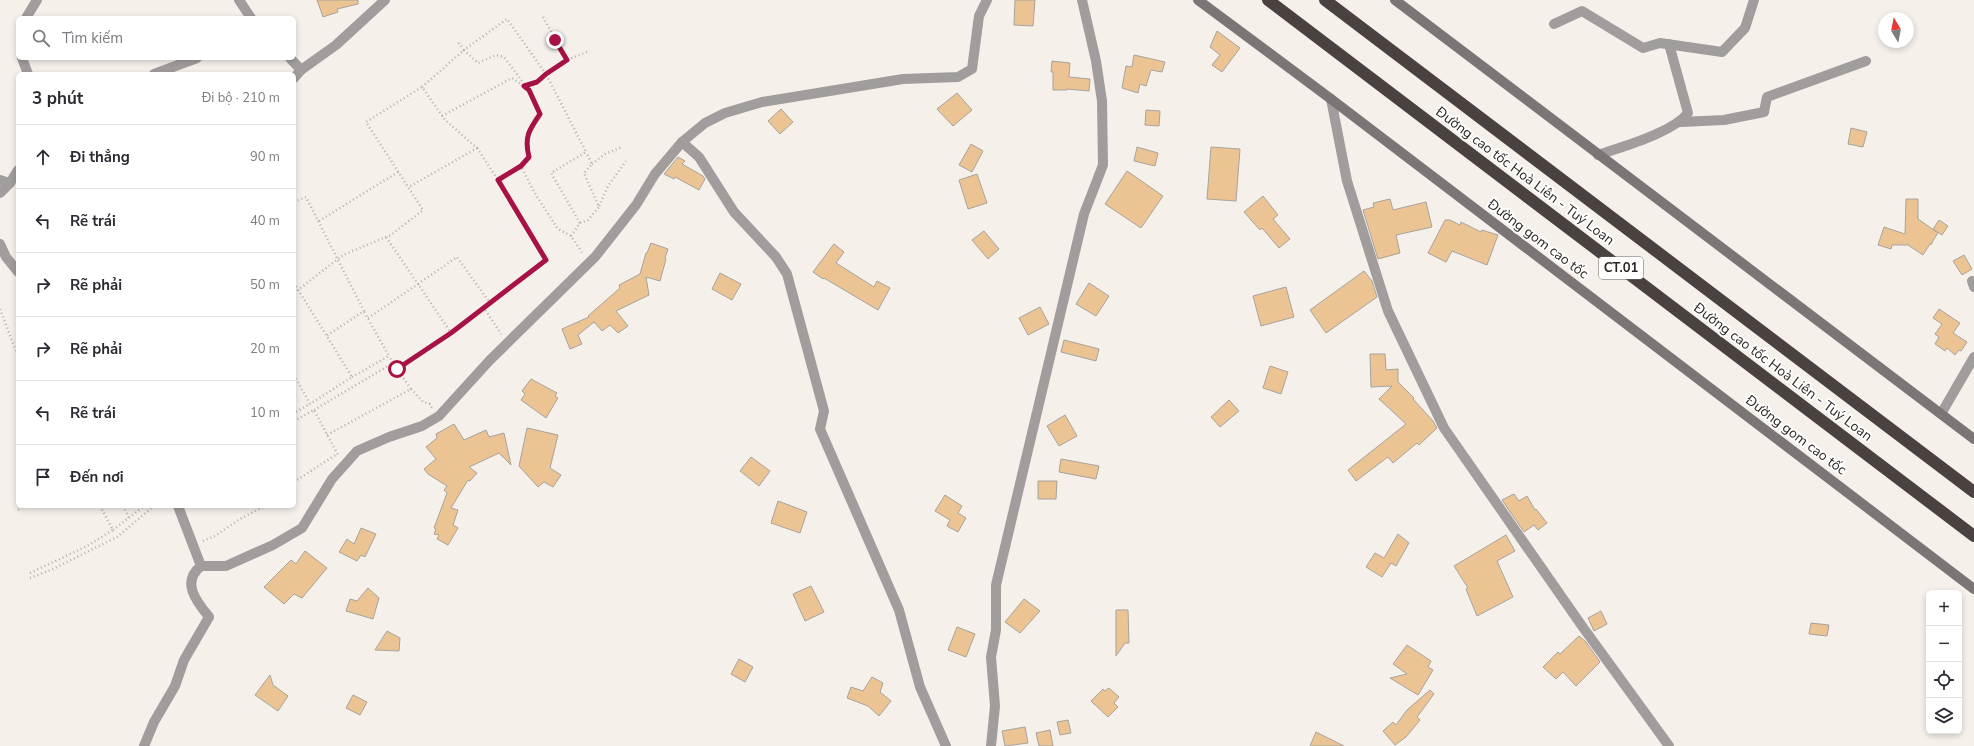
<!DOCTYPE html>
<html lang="vi">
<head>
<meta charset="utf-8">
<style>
  body { margin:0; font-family:"Nunito Sans",sans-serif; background:#f7f7f7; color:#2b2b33 }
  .controls { position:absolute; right:12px; bottom:12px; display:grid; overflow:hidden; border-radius:6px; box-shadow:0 2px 6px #0003 }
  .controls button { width:36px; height:36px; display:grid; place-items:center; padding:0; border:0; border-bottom:1px solid #e1e1e2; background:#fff; color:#2b2b33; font:20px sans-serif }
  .compass { position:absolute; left:1878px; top:12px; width:36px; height:36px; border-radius:50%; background:#fff; box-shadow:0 2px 6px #0003; rotate:350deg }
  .stop { position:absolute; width:12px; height:12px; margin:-9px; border:3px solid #a71145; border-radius:50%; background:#fff }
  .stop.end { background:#a71145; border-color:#fff; box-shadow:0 1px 4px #0008 }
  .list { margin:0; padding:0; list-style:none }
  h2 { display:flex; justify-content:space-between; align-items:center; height:52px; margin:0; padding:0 16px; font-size:17px }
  h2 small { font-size:13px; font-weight:400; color:#7c7c81 }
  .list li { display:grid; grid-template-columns:26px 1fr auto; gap:12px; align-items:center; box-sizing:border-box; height:64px; padding:0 16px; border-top:1px solid #e1e1e2 }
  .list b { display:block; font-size:15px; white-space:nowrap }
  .list em { font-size:13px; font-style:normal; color:#7c7c81 }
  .icon { flex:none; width:22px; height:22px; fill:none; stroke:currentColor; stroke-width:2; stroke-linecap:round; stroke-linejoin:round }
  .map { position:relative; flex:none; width:1974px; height:746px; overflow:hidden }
  .search { position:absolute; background:#fff; box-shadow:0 2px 6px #0003; left:16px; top:16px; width:280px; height:44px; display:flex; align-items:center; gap:10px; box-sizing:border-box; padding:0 14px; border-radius:6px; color:#7c7c81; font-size:15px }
  .panel { position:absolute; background:#fff; box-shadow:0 2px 6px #0003; left:16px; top:72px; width:280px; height:436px; border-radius:6px }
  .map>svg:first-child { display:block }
  .building { fill:#ecc493; stroke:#a7a39d }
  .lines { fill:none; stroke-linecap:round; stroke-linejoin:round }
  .path { stroke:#b5b1ac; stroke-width:2.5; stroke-dasharray:1 3; stroke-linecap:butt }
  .minor { stroke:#a19d9d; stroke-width:10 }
  .secondary { stroke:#7b7675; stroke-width:10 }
  .motorway { stroke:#494241; stroke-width:12 }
  .route { stroke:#a71145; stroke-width:5 }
  .labels { text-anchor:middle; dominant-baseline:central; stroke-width:4; stroke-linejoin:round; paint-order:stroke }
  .shield { fill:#fffefc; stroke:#686765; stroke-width:1 }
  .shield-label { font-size:13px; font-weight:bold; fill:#282624 }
  .street-label { font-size:14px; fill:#282624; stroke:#fffefc }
</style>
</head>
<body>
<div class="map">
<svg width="1974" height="746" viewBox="0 0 1974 746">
  <rect width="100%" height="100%" fill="#f5f0ea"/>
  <!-- building -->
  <g class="building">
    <path d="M317,0h41v4l-21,5 1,3 -15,5z"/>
    <path d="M1015,0h20l-2,26 -19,-1z"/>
    <path d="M1217,31l23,17 -18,24 -10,-7 8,-10 -10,-8z"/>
    <path d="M1134,55l31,7 -3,10 -11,-2 -5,16 -6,-2 -2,9 -16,-5 4,-22 6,1z"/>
    <path d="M1052,61l18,2 -1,14 21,2 -1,12 -22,-2v1h-14v-18h-2z"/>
    <path d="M957,93l15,17 -19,16 -16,-17z"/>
    <path d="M781,109l12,13 -13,12 -12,-13z"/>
    <path d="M1146,110l14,1 -1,15 -14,-1z"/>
    <path d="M1851,128l16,4 -4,15 -15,-3z"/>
    <path d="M971,144l12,7 -11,21 -13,-7z"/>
    <path d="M1137,147l21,6 -3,13 -21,-5z"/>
    <path d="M1211,147l29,2 -4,52 -29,-2z"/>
    <path d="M678,157l7,4 -3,3 21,12 2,3 -6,11 -24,-13 -1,2 -10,-5z"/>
    <path d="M1127,171l36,25 -22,32 -36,-24z"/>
    <path d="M977,174l10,29 -19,6 -9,-29z"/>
    <path d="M1263,196l15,19 -5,4 17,20 -11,9 -17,-20 -2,2 -16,-18z"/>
    <path d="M1390,199l3,11 33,-8 6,25 -36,8 4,18 -22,6 -15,-49 11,-3 -1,-4z"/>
    <path d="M1906,199h12v20l20,14 -6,9v2h-2l-7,11 -15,-10h-16l-1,4 -13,-4 6,-18 21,7z"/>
    <path d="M1445,220h5l10,5 1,-3 20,10 1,-2 16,5 -11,30 -35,-14 -6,11 -18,-9z"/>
    <path d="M1939,220l9,6 -6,9 -9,-6z"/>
    <path d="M984,231l15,18 -11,10 -16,-19z"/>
    <path d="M651,243l17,6 -3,9 1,1 -6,22 -14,-4 3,18 -33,16 12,15 -10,7 -8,-8 -8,6 -8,-9 -16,13 4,9 -12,5 -8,-20 27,-12 -1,-1 32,-28 -1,-3 21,-11 6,-21h1z"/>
    <path d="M834,244l10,8 -8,11 38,24 3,-6 13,7 -12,22 -54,-32 -1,1 -10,-7z"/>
    <path d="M1964,255l8,14 -10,6 -9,-14z"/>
    <path d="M1364,271l8,10 5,16 -51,36 -16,-23z"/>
    <path d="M720,273l21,11 -9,16 -20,-11z"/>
    <path d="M1089,283l20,13 -13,20 -20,-12z"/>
    <path d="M1286,287l8,30 -33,9 -8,-30z"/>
    <path d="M1040,307l9,17 -21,11 -9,-17z"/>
    <path d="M1939,309l21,14 -7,10 14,9 -6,9 -2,-1 -4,5 -8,-7 -2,3 -10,-7 4,-7 -4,-3 7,-10 -9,-6z"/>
    <path d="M1064,340l35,9 -3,12 -35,-9z"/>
    <path d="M1370,354h15l1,16 12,-1v13l16,16 -1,1 20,22 4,7 -18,17 -2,-2 -24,20 -5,-6 -32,24 -8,-11 58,-46 -27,-25 13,-13 -21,1z"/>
    <path d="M1270,366l18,6 -7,22 -18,-6z"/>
    <path d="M531,379l26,14 -2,3 3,2 -12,20 -25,-18 4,-6 -3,-3z"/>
    <path d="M1229,400l10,11 -19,16 -9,-10z"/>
    <path d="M1065,415l12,21 -18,10 -12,-20z"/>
    <path d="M454,424l10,16 22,-10 3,7 15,-4 7,32 -12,-12 -30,14 8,6 -7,8 -2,-1 -17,28 7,2 -5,15 5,3 -10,17 -11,-6 2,-4 -5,-1 2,-5 -2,-1 13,-35 -3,-3 3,-4 -19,-12 -4,-5 12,-10 -10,-12 11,-9 -1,-4z"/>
    <path d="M527,428l31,7 -8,33 11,7 -8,12 -9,-5 -6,5 -19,-21z"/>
    <path d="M751,457l19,14 -11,15 -19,-15z"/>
    <path d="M1061,459l38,7 -3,13 -37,-7z"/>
    <path d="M1038,481h19l-1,18h-18z"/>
    <path d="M1514,494l5,7 8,-5 8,14 1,-1 11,14 -9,7 -4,-5 -10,7 -22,-32z"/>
    <path d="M945,495l17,11 -4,7 8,5 -8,14 -11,-6 3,-6 -15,-9z"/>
    <path d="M778,501l29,11 -7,21 -29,-10z"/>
    <path d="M361,528l15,6 -11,23 -4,-2 -4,6 -18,-9 8,-13 7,5z"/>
    <path d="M1398,534l11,9 -13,23 -5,-3 -9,14 -16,-10 9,-14 9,5z"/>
    <path d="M1506,535l9,16 -18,10 16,36 -36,19 -11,-27 2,-1 -14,-22z"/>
    <path d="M305,551l22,17 -25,30 -8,-4 -10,10 -20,-17 27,-27 5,4z"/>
    <path d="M811,586l13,26 -19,9 -12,-27z"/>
    <path d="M368,588l11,10 -6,21 -27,-8 4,-12 7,2z"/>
    <path d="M1024,599l16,12 -20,22 -15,-11z"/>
    <path d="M1116,610h12l1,33h-4l-9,13z"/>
    <path d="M1601,611l6,13 -13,7 -6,-13z"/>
    <path d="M1811,623l18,2 -2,11 -18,-2z"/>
    <path d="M957,627l18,7 -9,23 -18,-7z"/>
    <path d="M387,631l13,7 -1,13 -24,-1z"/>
    <path d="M1579,636l7,6 14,20 -24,24 -13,-14 -7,7 -13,-12 15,-15 2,2z"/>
    <path d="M1407,645l24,16 -3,6 5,3 -15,25 -28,-17 17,-4 -14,-10z"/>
    <path d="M739,659l14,8 -8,15 -14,-8z"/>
    <path d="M270,675l3,10 15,11 -10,15 -23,-16z"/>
    <path d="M872,677l11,6 -3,9 11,9 -12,15 -11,-10 -21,-8 4,-11 12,4z"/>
    <path d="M1109,688l10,9 -5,6 4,4 -10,10 -17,-16 12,-12 2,2z"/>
    <path d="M1430,690l4,4 -17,23 3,3 -14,17 -11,8 -12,-14 10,-9 3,3 11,-15z"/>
    <path d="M353,695l14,7 -7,13 -14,-7z"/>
    <path d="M1068,720l3,13 -11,2 -3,-13z"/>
    <path d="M1025,727l3,16 -23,3 -3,-15z"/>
    <path d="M1050,730l3,16h-14l-3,-13z"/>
    <path d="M1316,732l28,14h-34z"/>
  </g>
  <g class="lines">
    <!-- path -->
    <g class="path">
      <path d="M543,17l24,43"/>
      <path d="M422,87l42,-37 -7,-9"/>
      <path d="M442,116l70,-38 12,8 13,-4 9,-8 -39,-55 -43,31 14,13 18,-8 8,2c14,19 28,35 36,57 -11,16 -16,23 -11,43l-8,9 13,26 24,37 13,7 12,18"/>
      <path d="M477,148l21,32 23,-14"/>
      <path d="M592,164l13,-10 17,-7"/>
      <path d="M294,202l12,-5 58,114 -38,25"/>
      <path d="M599,206l9,-20 18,-25"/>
      <path d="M319,221l79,-49"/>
      <path d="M580,223l8,-3 11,-13 -15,-34 8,-9 -6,-12"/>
      <path d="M571,236l9,-13 -29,-50 35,-21 -40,-78 16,-12 25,-10"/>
      <path d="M294,283l58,94 -42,27"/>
      <path d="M294,293l49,-38 48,-20 32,-25 -57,-88 56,-35 23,33 32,28 -68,39"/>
      <path d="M491,303l55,-43 -48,-80"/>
      <path d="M0,309l18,47"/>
      <path d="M368,318l50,-34 -32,-47"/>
      <path d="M451,333l33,-25 17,26"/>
      <path d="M397,369l54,-36 -33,-49 39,-27 33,46 -6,5"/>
      <path d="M294,375l16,29 -16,9"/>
      <path d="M352,377l37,-21 -26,-46"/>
      <path d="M411,389l12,13 7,2 2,4"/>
      <path d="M314,410l79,-47 -4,-7"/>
      <path d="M294,421l20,-11 24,45"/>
      <path d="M327,435l84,-46 -18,-26"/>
      <path d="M294,482l43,-28"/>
      <path d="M123,506l6,12"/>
      <path d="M18,510l7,-4"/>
      <path d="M113,530l31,-24"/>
      <path d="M203,541l12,-5 25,-17 25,-13"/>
      <path d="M30,573l57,-27 26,-16 -13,-24"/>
      <path d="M30,578l23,-9 64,-32 37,-31"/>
    </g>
    <!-- minor -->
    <g class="minor">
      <path d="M239,0l12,18"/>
      <path d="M26,18l11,-18"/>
      <path d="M1554,24l28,-13 61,37 17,-5 62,9 23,-24 9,-28"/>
      <path d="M22,58l6,16"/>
      <path d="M290,58l11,12"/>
      <path d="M154,74l43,-16"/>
      <path d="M294,78l7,-8 35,-25 49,-45"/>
      <path d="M1331,99l16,82 41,130 56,117 138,198 87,120"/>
      <path d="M1681,122l43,-2 40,-8 3,-15 99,-36"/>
      <path d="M682,142l17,15 35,55 42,45 11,17 37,137 -4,18 79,181 21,77 26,59"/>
      <path d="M1598,155c26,-9 74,-22 90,-42l-19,-69"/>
      <path d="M0,180l10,3 8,-13"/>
      <path d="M0,193l10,-10"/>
      <path d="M0,244l6,13 12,15"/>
      <path d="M1972,281l2,6"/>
      <path d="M1941,414l33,-57"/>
      <path d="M178,506l23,60"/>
      <path d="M144,746l10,-24 21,-36 9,-26 25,-43c-13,-16 -28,-35 -8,-51h25l47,-21 29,-17 30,-49 25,-28 32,-14 33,-11 17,-10 51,-56 105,-103 41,-52 19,-31 27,-32 23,-19 20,-10 37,-11 141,-23 55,-2 14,-8 7,-53 8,-16"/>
      <path d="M991,746l4,-40 -4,-49 5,-27v-45l88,-371 19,-49 -1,-64 -6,-40 -14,-61"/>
    </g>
    <!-- secondary -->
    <g class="secondary">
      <path d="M1198,0l133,99 643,490"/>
      <path d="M1395,0l579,439"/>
    </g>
    <!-- motorway -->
    <g class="motorway">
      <path d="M1268,0l706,536"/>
      <path d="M1325,0l649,492"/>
    </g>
  </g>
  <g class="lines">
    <!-- route -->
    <path class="route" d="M397,369l54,-36 95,-73 -48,-80 23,-14 8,-9c-5,-20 0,-27 11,-43l-11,-24 -5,-4 13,-4 9,-8 21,-14 -12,-20"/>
  </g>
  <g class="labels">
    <!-- shield labels -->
    <rect class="shield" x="1599" y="257" width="44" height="22" rx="3"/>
    <g class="shield-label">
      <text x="1621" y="268">CT.01</text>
    </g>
    <!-- street labels -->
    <g class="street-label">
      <text transform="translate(1525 176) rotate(37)">Đường cao tốc Hoà Liên - Tuý Loan</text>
      <text transform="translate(1538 239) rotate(37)">Đường gom cao tốc</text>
      <text transform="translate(1783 372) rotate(37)">Đường cao tốc Hoà Liên - Tuý Loan</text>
      <text transform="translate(1796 435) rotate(37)">Đường gom cao tốc</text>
    </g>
  </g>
</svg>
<div class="controls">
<button>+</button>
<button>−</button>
<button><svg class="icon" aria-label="locate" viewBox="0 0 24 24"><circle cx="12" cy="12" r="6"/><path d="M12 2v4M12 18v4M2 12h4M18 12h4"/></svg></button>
<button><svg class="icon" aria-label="layers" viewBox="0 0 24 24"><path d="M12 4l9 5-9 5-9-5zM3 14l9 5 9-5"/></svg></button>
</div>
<svg class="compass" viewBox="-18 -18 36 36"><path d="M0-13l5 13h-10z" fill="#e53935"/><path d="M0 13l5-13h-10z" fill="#7c7c81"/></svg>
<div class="stop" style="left:397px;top:369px"></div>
<div class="stop end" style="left:555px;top:40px"></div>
<div class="search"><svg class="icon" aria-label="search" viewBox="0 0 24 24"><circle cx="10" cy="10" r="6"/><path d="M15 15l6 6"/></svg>Tìm kiếm</div>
<section class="panel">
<h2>3 phút<small>Đi bộ · 210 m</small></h2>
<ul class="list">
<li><svg class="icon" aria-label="ahead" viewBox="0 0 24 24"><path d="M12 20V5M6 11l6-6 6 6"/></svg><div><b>Đi thẳng</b></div><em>90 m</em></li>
<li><svg class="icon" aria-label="left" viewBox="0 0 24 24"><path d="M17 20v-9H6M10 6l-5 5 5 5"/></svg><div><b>Rẽ trái</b></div><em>40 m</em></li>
<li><svg class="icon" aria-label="right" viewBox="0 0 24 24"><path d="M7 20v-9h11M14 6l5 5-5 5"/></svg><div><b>Rẽ phải</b></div><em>50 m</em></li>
<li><svg class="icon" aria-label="right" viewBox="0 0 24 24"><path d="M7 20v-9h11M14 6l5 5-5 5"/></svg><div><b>Rẽ phải</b></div><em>20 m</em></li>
<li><svg class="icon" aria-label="left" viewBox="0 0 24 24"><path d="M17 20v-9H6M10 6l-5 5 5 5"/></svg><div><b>Rẽ trái</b></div><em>10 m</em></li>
<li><svg class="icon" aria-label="arrive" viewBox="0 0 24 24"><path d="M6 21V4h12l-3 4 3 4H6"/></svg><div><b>Đến nơi</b></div></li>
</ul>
</section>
</div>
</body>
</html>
